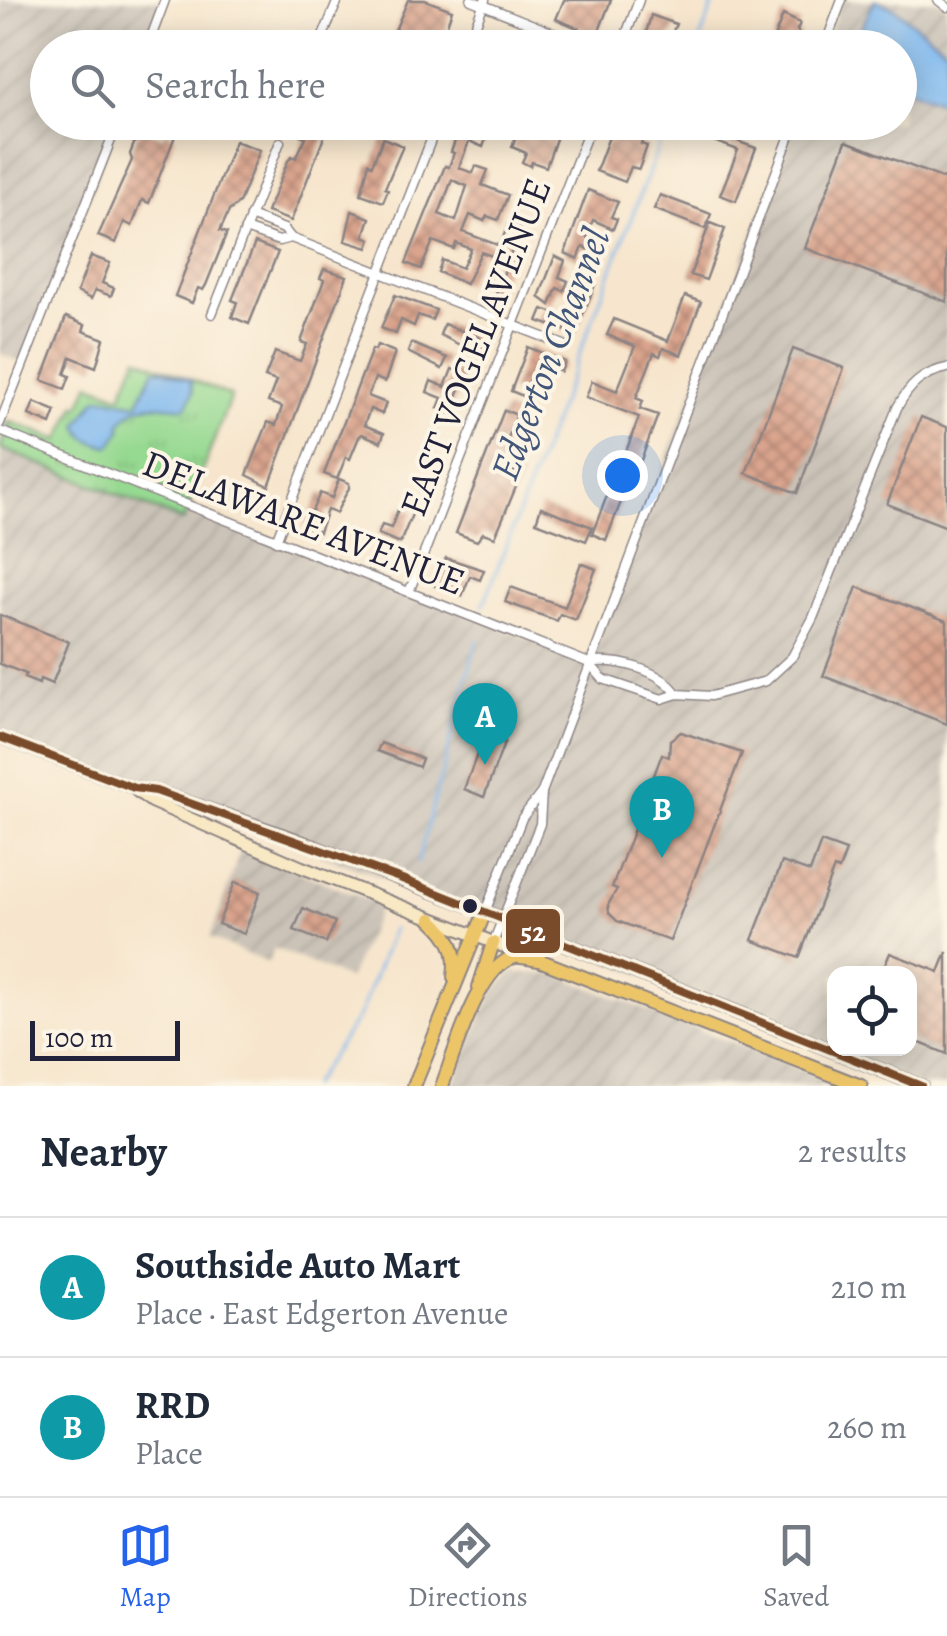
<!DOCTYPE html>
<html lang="en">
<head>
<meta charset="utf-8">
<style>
  body { margin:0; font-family:Alegreya,serif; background:#f2f2f3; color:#1f2937 }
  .controls { position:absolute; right:30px; bottom:30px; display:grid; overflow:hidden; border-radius:20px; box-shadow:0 5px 25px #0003 }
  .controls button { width:90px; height:90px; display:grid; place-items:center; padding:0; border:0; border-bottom:2px solid #e0e1e3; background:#fff; color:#1f2937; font:50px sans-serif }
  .scale { position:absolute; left:30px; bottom:25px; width:150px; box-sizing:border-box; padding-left:10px; border:5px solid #22223b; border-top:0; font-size:28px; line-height:35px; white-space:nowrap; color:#22223b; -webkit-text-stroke:8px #fcf5e5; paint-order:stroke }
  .you { position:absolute; left:622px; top:475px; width:35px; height:35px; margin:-25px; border:8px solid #fff; border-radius:50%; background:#1a73e8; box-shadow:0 0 0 15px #1a73e833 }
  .badge { display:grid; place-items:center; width:65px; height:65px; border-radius:50%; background:#2563eb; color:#fff; font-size:32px; font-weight:700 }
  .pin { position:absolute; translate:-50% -82px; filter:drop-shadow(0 2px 5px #0008) }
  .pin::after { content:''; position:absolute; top:52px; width:35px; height:30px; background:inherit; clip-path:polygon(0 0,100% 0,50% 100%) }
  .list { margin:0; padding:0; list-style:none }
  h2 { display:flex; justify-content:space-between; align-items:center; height:130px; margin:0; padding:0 40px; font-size:42px }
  h2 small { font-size:32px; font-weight:400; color:#747a83 }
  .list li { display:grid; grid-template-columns:65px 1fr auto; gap:30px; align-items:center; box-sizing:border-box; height:140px; padding:0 40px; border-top:2px solid #e0e1e3 }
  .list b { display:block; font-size:38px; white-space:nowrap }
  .list p { margin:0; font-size:32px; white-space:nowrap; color:#747a83 }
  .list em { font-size:32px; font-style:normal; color:#747a83 }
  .icon { flex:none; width:55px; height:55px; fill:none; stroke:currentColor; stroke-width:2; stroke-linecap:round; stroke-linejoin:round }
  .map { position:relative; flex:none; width:947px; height:1086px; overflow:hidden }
  .search { position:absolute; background:#fff; box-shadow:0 5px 25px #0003; left:30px; right:30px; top:30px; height:110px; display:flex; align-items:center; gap:25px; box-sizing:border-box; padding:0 35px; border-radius:55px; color:#747a83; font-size:38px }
  .sheet { height:410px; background:#fff }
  nav { display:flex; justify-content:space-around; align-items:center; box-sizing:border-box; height:140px; border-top:2px solid #e0e1e3; background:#fff; font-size:28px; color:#747a83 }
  nav a { display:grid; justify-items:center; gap:5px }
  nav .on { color:#2563eb }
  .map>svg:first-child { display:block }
  .industrial { fill:url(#industrial-furrows); fill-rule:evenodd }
  .park { fill:url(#park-tufts); stroke:#5c7e66; stroke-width:2.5 }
  .water { fill:#7eb8ef; stroke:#506d95; stroke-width:2.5 }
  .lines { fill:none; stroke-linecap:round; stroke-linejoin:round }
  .stream { stroke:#7eb8ef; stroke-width:2.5 }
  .building { fill:url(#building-cross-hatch); fill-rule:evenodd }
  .minor-casing { stroke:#8c8484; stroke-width:11 }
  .secondary-casing { stroke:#8c8484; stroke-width:15 }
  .primary-casing { stroke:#8c8484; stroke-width:16 }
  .minor { stroke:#fff; stroke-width:8 }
  .secondary { stroke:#f8e8c3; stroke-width:11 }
  .primary { stroke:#edc569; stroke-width:12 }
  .bus-1-casing { stroke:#fcf5e5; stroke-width:15 }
  .bus-1 { stroke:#7a4b2a; stroke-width:8 }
  .bus-dot { fill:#22223b; stroke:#fcf5e5; stroke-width:4 }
  .labels { text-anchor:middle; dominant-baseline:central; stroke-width:8; stroke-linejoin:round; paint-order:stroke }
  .street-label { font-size:38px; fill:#22223b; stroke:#fcf5e5 }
  .water-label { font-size:40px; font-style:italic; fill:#42567a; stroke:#fcf5e5 }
  .line-badge { stroke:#fcf5e5; stroke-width:4 }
  .badge-label { font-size:28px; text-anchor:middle; font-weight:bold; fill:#fff }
</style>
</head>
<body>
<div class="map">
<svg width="947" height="1086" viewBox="0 0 947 1086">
  <defs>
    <pattern id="industrial-furrows" width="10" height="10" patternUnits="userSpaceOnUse" patternTransform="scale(2.5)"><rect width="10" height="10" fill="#cbc3b8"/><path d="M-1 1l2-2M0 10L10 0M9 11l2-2" fill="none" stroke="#aea79f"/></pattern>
    <pattern id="park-tufts" width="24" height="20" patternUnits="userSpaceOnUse" patternTransform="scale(2.5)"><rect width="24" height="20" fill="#96d991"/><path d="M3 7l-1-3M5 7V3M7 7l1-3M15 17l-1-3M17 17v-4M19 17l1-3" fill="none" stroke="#81ba7e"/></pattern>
    <pattern id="building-cross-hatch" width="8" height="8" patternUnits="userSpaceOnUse" patternTransform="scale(2.5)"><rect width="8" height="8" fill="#daa48d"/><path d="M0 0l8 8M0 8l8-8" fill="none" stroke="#b08574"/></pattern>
  </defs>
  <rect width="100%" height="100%" fill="#fcf5e5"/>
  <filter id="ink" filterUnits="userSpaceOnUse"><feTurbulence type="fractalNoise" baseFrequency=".01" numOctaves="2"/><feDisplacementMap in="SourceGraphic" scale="20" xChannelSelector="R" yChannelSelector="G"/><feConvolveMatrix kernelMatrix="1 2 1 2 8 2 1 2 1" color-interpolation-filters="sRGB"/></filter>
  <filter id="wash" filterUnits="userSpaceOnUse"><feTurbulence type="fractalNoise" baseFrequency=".0048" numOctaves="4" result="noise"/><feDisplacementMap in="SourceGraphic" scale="40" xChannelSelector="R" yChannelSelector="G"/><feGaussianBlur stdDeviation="2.25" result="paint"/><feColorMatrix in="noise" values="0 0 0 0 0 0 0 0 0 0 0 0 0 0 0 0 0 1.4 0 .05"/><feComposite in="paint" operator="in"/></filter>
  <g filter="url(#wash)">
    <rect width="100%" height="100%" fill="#f7e6cd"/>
    <!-- industrial -->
    <g class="industrial">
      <path d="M0,0h165l-18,47 -99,1v74l70,1 -94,240 -24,-9z"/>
      <path d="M842,0h96l9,7v1079h-26l-363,-144 -558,-206v-315l191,78 -3,7 401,156 206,-539 105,-1v-74l-76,-1zM834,974h76v74h-76z"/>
      <path d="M241,849l140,56 -33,74 -74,-31 -6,15 -58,-25z"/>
      <path d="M513,972l44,3 287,111h-392l41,-94z"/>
    </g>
    <!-- park -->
    <path class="park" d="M137,357l94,39 -48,125 -183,-73 9,-18 -1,-9 52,19 16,-35 4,1 10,-23 31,13z"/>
    <!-- water -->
    <g class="water">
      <path d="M875,0l19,8 53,41v55l-47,-17v-39l-48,-1z"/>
      <path d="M161,369l30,11 2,13 -7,14c-27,2 -43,-12 -65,15v9l-11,15c-13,-1 -28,-7 -32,-21l18,-26 6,-2 35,7 17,-34z"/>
    </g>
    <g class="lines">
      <!-- stream -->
      <g class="stream">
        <path d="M697,48l18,-48"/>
        <path d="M483,606l185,-484"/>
        <path d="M418,862l59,-222"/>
        <path d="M311,1086l49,-72 33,-86"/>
      </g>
    </g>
    <g id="blocks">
      <!-- building -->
      <g class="building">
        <path d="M408,0h17l27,10 -13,38h-47l2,-5 -4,-1z"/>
        <path d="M564,0h47l-14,36 -41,-17z"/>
        <path d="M651,15l25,9 -10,24h-24z"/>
        <path d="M783,15l17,8 -3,7 4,7 -14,3 5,8h-22z"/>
        <path d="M303,122h27l-39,99 -24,-9 21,-51 4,-5 4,2 10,-21 -6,-2z"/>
        <path d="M462,122h30l-9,25 -14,-6 -10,27 14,5 3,-7 12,4 -6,15 26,10 -10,25 -11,-4 -3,5 -14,-6 -7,17 37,14 8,-22 12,4 -26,72 -11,-5 15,-37 -17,-6 -15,32 -28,-12 4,-12 20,8 9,-19 -15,-6 -2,6 -21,-8 -12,28 -15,-6 39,-97 4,1 5,-14 -3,-1zM452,180l15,6 -11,35 -17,-7z"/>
        <path d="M521,122h41l-16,45 -14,-5 -2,4 -8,-4 4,-9 -14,-6z"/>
        <path d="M599,122l49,3 -7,19 6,2 -8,23 -8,-2 -6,15 -29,-11 16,-42z"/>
        <path d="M687,122h26l29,12 -3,8 17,6 -20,53 -16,-6 18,-45 -54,-20z"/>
        <path d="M140,128l23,9 2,-5 10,4 -26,67 -7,-3 -10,26 -8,-4 -8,21 -18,-7 34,-76 -2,-6z"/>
        <path d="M383,138l20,8 -18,42 3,2 -5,12 -22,-8 8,-31 3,2z"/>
        <path d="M235,141l25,9 -21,53 -10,8 -9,20 7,2 -21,52 -3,5 -5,-2 -6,15 -17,-7z"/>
        <path d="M846,141l101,39v122l-142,-54z"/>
        <path d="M588,190l30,12 -7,15 6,2 -4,10 -20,-9 -7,17 14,5 -4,10 -13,-5 -5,12 -13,-6z"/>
        <path d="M660,195l51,19 -6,15 -51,-20z"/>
        <path d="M352,211l18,7 -6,18 7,3 -3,9 -23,-7z"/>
        <path d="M710,223l15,6 -19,51 -16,-5z"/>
        <path d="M255,243l23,9 -29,72 -17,-7 5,-15 -5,-2z"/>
        <path d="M91,256l19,7 -8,20 12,5 -3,8 -16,-6 -4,9 -14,-7z"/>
        <path d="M555,256l10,5 -6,16 9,4 -4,10 -7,-3 -7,17 -11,-8z"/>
        <path d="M324,269l23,7 -78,210 -22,-11 21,-53 8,3 6,-18 -14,-5 8,-21 -11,-4 10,-25 25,9 7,-17 -6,-2 23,-62 -4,-2z"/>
        <path d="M582,280l13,5 -20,49 -37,-13 5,-12 27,9z"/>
        <path d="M395,295l41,15 -4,10 -14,-5 -4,11 -13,-6 -5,14 -15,-6z"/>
        <path d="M685,296l16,6 -20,53 -18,-7 -3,8 -6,-3 -18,45 7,3 -3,8 18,6 -20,53 -16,-6 17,-45 -53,-20 6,-16 25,10 18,-45 -28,-11 7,-16 54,22z"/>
        <path d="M66,317l19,8 -2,6 21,8 -8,28 -25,-10 -6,17 5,2 -5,13 -23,-9z"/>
        <path d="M444,324l36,14 -6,14 -34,-17z"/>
        <path d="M411,343l36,15 -5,11 -34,-17z"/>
        <path d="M377,345l18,7 -10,30 -10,-4 -7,18 18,7 -4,11 -12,-5 -6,16 20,8 -3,9 -19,-8 -3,3 -9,22 -4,-2 -9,22 -13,-5 48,-125 3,1z"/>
        <path d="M528,347l37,15 -4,10 -15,-6 -5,11 -9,-3 -9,22 -12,-5z"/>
        <path d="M793,349l51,19 -47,125 -51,-20z"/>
        <path d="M452,369l14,5 -16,39 -12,-5 4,-10 -15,-6 4,-11 14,6z"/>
        <path d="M34,402l22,9 -5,13 -22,-9z"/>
        <path d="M504,410l13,5 -11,29 12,5 -9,21 12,5 -26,62 -12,-4 -6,8 -21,-8z"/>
        <path d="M921,417l26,10v100l-60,-23z"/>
        <path d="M339,479l10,4v5l-13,25 -9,-3 -8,22 -14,-6 15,-33 12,5z"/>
        <path d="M612,483l14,6 -20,51 -14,-6z"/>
        <path d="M399,507l14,5 -13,31 -22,-9 4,-9 9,3z"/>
        <path d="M541,507l51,20 -6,14 -50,-19z"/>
        <path d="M446,558l38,12 -4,10 -10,-4 -8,20 -27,-10z"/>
        <path d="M581,563l15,6 -20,51 -16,-6 -3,7 -52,-19 6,-15 54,20z"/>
        <path d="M857,587l90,34v103l-124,-48z"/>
        <path d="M0,615l69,27 -17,42 -12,-5 -1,5 -15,-6 2,-4 -26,-10z"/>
        <path d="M681,732l61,21 -72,188 -53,-20 -8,-8 -1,-8 9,-16 -5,-2 22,-58 11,-15 -5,-2 22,-58 7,3 1,-17z"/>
        <path d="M485,733l20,8 -21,56 -20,-8z"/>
        <path d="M381,743l41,16 -3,8 -42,-16z"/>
        <path d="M821,842l25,9 -7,19 -5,-2 -35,90 -47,-18 30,-78 28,10z"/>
        <path d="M235,882l25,10 -16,42 -26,-10z"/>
        <path d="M303,908l32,14 -9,21 -32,-13z"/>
        <path d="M947,952v102l-37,-15v-65h-29l9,-21 49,19z"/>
      </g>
    </g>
  </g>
  <g filter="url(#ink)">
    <use href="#blocks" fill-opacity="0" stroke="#8c8484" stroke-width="2.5"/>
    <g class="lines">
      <!-- minor casing -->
      <g class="minor-casing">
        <g id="minor">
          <path d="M471,0l120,48"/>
          <path d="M938,0l9,7"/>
          <path d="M147,48l18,-48"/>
          <path d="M318,48l20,-48"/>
          <path d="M467,48l18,-48"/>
          <path d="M621,48l18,-48"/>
          <path d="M824,48l18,-48"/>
          <path d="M250,216l34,13 7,9 273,107"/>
          <path d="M245,229l34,12 12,-3"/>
          <path d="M212,314l68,-172"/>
          <path d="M0,423l118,-301"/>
          <path d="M0,431l589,232 14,16 59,20 15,-5 34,2 55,-15 26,-24 21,-39 84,-210c12,-22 25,-35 50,-40"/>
          <path d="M276,541l162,-419"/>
          <path d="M409,592l183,-470"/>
          <path d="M589,663c28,-5 72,7 88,31"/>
          <path d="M485,912l37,-94 20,-26 253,-670"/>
          <path d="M493,943l47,-119 2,-32"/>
        </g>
      </g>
      <!-- secondary casing -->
      <g class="secondary-casing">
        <g id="secondary">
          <path d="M0,737l134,51 22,3 131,45 198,76"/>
          <path d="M137,791l15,11 149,65 224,88"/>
        </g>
      </g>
      <!-- primary casing -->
      <g class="primary-casing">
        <g id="primary">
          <path d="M431,919c19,17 27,32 23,58"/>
          <path d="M479,987l14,-44"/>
          <path d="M414,1086l71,-174 436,174"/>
          <path d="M442,1086c12,-31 37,-122 73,-129 7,-1 16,2 24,3l322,126"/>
        </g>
      </g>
      <!-- minor -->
      <use href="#minor" class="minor"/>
      <!-- secondary -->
      <use href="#secondary" class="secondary"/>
      <!-- primary -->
      <use href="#primary" class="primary"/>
      <!-- bus-1 casing -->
      <g class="bus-1-casing">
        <path id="bus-1" d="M0,737l134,51 22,3 246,88 519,207"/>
      </g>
      <!-- bus-1 -->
      <use href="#bus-1" class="bus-1"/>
    </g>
  </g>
  <!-- markers -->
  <circle class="bus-dot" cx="470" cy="906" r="9"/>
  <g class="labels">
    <!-- street labels -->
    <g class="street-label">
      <text transform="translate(475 347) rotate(-69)">EAST VOGEL AVENUE</text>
      <text transform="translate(304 522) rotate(21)">DELAWARE AVENUE</text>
    </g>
    <!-- water labels -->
    <g class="water-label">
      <text transform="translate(550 354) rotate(-69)">Edgerton Channel</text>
    </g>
  </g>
  <rect class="line-badge" x="504" y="907" width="58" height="48" rx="10" fill="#7a4b2a"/>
  <g class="badge-label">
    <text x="533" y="941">52</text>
  </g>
</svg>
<div class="controls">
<button><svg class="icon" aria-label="locate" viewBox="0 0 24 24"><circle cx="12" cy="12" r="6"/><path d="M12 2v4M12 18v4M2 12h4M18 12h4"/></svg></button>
</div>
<div class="scale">100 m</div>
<div class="you"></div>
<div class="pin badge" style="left:485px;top:765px;background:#0f9aa8">A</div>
<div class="pin badge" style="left:662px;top:858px;background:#0f9aa8">B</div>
<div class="search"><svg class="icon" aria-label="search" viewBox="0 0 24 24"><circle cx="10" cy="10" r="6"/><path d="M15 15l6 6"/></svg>Search here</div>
</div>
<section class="sheet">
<h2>Nearby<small>2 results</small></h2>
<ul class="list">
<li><span class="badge" style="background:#0f9aa8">A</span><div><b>Southside Auto Mart</b><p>Place · East Edgerton Avenue</p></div><em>210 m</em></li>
<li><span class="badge" style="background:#0f9aa8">B</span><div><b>RRD</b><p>Place</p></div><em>260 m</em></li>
</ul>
</section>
<nav>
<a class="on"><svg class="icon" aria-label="map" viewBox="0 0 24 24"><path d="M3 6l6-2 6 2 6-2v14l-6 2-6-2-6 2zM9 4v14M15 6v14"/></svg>Map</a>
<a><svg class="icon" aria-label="directions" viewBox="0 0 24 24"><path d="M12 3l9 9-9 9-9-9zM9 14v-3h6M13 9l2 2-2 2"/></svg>Directions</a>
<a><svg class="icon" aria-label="saved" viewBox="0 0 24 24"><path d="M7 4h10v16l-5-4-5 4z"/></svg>Saved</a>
</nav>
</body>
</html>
